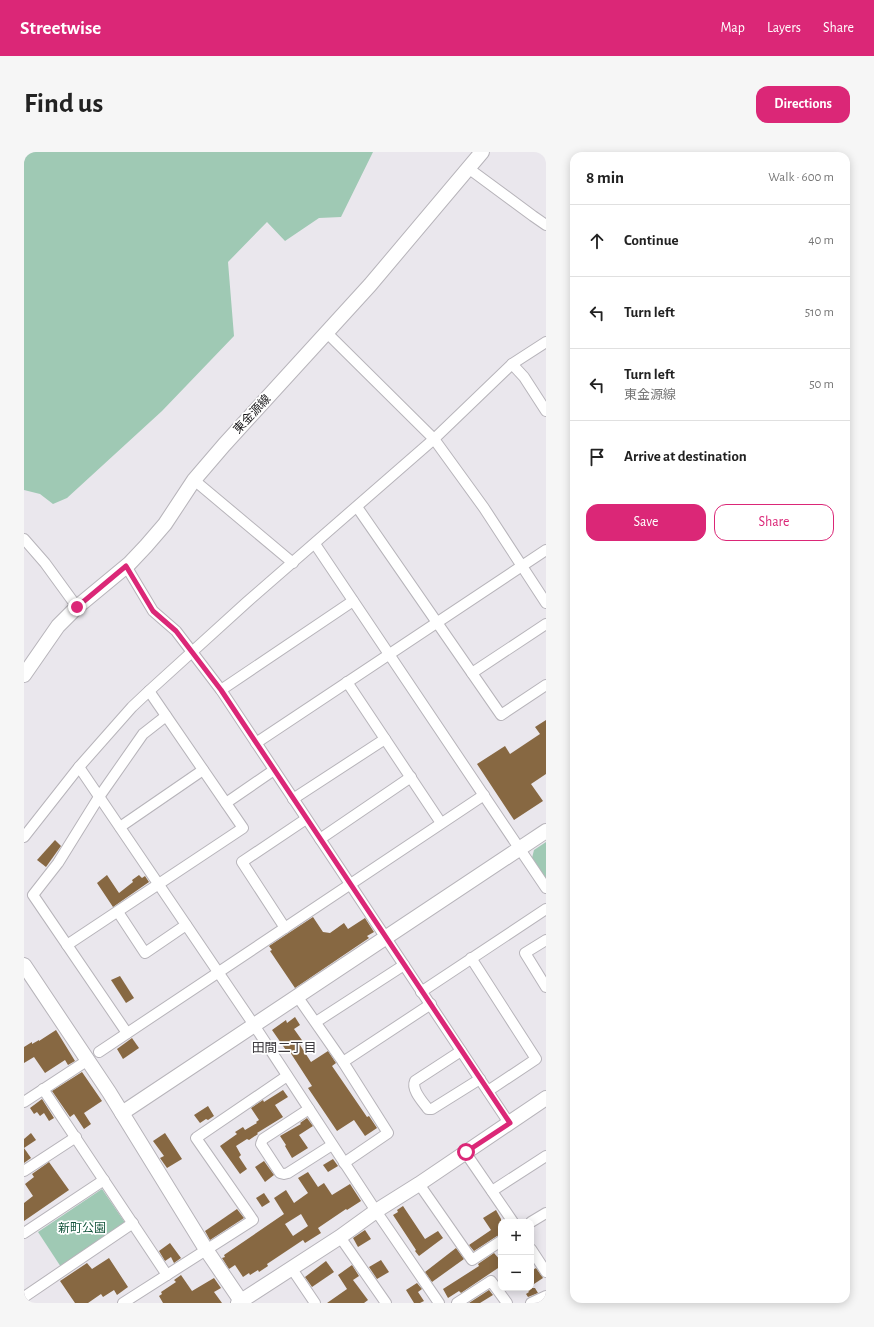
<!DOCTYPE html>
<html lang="en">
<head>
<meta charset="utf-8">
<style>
  body { margin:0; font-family:"Alegreya Sans","Noto Sans JP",sans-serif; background:#f6f6f6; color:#222 }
  .controls { position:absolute; right:12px; bottom:12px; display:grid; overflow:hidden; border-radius:8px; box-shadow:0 2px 10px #0003 }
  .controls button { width:36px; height:36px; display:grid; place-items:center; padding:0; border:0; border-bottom:1px solid #e0e0e0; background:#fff; color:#222; font:20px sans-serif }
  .stop { position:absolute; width:12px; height:12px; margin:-9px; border:3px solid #db2777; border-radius:50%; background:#fff }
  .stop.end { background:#db2777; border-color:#fff; box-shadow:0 1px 4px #0008 }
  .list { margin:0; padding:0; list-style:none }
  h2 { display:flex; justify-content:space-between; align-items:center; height:52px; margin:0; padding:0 16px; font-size:17px }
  h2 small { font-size:13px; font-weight:400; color:#767676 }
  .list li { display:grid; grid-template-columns:26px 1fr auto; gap:12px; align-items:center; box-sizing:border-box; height:72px; padding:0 16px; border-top:1px solid #e0e0e0 }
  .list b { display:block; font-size:15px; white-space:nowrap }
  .list p { margin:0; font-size:13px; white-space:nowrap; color:#767676 }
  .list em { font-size:13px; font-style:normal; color:#767676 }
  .actions { display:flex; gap:8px; padding:12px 16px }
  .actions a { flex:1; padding:9px 0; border:1px solid #db2777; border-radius:12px; text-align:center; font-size:14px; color:#db2777 }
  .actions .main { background:#db2777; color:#fff }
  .icon { flex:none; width:22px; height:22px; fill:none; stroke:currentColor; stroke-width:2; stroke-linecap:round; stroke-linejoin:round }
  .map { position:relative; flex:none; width:522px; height:1151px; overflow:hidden; border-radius:12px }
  header { display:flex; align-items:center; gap:24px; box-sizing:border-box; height:56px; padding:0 20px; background:#db2777; color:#fff }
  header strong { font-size:19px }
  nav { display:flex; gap:22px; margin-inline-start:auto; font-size:14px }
  .intro { display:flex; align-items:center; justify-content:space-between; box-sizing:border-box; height:96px; padding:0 24px }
  h1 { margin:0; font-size:28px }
  .button { padding:10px 18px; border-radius:12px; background:#db2777; color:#fff; font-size:14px; font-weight:700 }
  main { display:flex; gap:24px; padding:0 24px }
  aside { flex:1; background:#fff; border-radius:12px; box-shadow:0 2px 10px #0003 }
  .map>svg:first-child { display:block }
  .green { fill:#9fc9b4 }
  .building { fill:#876842; fill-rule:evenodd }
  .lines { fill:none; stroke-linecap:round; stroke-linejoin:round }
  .street-casing { stroke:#b7b4ba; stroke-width:12 }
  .secondary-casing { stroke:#b7b4ba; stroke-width:16 }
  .street { stroke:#fff; stroke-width:10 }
  .secondary { stroke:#fff; stroke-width:14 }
  .route { stroke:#db2777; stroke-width:5 }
  .labels { text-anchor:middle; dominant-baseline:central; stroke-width:3.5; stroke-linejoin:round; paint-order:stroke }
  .street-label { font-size:12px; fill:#131214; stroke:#fff }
  .park-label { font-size:12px; fill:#15563d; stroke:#fff }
  .neighbourhood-label { font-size:13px; fill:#3c393e; stroke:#fff }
</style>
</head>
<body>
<header>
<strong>Streetwise</strong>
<nav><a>Map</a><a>Layers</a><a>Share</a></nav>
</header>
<div class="intro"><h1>Find us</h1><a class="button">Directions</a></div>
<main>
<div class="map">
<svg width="522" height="1151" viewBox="0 0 522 1151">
  <rect width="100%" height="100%" fill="#eae7ed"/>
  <!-- green -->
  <g class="green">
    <path d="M0,0h349l-32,65 -22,1 -34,23 -18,-19 -39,40 6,74 -72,75 -95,87 -14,6 -13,-10 -16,-4z"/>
    <path d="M522,690v37l-14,-21 2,-8z"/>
    <path d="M78,1037l24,35 -65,43 -23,-35z"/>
  </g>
  <!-- building -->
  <g class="building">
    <path d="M522,568v54l-15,10 12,17 -29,19 -37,-56 28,-18 5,8 30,-20 -5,-7z"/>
    <path d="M31,688l6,6 -15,21 -9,-7z"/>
    <path d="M83,723l12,18 14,-11 -1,-2 7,-5 3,3 3,-2 4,6 -36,25 -16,-24z"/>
    <path d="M289,765l10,15 7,1 14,-10 4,6 17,-11 9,14 -7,4 2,2 -74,50 -25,-37 2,-1 -3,-4z"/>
    <path d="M96,824l14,22 -8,5 -15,-23z"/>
    <path d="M271,865l5,8 -6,4 10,14 -4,2 11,17 17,-11 8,12 -4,3 11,16 24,35 2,-1 8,12 -12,8 -11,-16 -17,11 -29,-43 4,-2 -22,-34 -2,1 -16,-23 14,-10 1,3z"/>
    <path d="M32,878l19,31 -7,4 -3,-5 -20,13 -11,-16 -10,6v-16l8,-5v2l7,-4v1z"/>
    <path d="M108,886l7,10 -16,11 -6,-10z"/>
    <path d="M58,920l20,29 -18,12 7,11 -7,5 -10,-15 -4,3 -18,-26z"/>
    <path d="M259,938l5,7 -13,8 8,12 -26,16 1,1 -9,6 -2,-1 -11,7 5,9 -2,2 8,12 -7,5 -20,-28 17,-12 -2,-2 8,-5 2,3 12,-7 -1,-1 3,-2 -8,-12 12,-8 1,2z"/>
    <path d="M18,947l12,19 -5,3 -5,-8 -4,3 -3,-4 -3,2 -4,-6z"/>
    <path d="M184,954l6,10 -6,4 -2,-1 -6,4 -6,-8z"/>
    <path d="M283,966l6,8 -14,9 9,13 -16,10 -7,-12 1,-1 -6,-9 21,-12 -1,-1z"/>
    <path d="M7,981l5,7 -12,8v-9z"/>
    <path d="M141,981l17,26 -15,9 -7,-10 4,-2 -11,-15z"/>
    <path d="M0,996l7,10 -7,5z"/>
    <path d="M309,1007l5,7 -10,6 -5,-7z"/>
    <path d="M240,1009l10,14 -9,7 -10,-15z"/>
    <path d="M25,1010l20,28 -45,31v-18l9,-7 -8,-12 9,-7 -2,-3z"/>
    <path d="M284,1020l10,15 6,-4 8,12 18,-11 11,17 -14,9 -1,-1 -28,19 3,5 -16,10 -2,-3 -36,24 1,2 -9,6 -1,-2 -8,5 -1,-2 -6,4 -8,-12 -6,4 -7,-11 3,-1 -1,-2 60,-41 -10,-16 12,-8 8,13 14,-10 -10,-15zM277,1062l7,12 -15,10 -8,-12z"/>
    <path d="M240,1041l6,9 -8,5 -6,-9z"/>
    <path d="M379,1054l22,33 13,-8 5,7 -24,18 -4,-5 1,-1 -23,-35 5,-3 -1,-2z"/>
    <path d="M213,1057l7,9 -34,22 -5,-9z"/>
    <path d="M472,1058l5,9v16l-4,1 -23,15 -5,-6 22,-15 -8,-12z"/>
    <path d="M341,1078l6,9 -13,8 -5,-9z"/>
    <path d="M146,1091l11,15 -7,5 -3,-6 -6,4 -6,-10z"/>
    <path d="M432,1096l8,11 -32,23 -7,-10z"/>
    <path d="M470,1101l7,8v5l-40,27 -2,-2 -11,7 -5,-9 36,-23 -1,-2z"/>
    <path d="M85,1106l19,29 -11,8 -3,-5 -11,7 -2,-3 -13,9h-13l-15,-22 27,-18 5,6z"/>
    <path d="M357,1108l8,12 -12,7 -8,-12z"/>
    <path d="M302,1109l8,11 -22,15 -7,-10z"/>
    <path d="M328,1113l7,11 -6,4 15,20 -4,3h-37l20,-14 -9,-14z"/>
    <path d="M512,1116l7,10 -12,8v-15z"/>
    <path d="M157,1123l11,16 22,-13 7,10 -7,4 8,11h-59l-4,-7 3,-2 -1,-2 15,-10 -2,-2z"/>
    <path d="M393,1131l5,6 -4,3 6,9 -4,2h-6l-8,-13z"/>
    <path d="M502,1136h9l3,5 -10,4 -2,-3 3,-2z"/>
    <path d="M465,1138l4,5 -13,8h-11z"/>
  </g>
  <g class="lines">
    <!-- street casing -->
    <g class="street-casing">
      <g id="street">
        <path d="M444,16l65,48 13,9"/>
        <path d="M303,181l107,106 50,69 62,95"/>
        <path d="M488,212l12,13 22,34"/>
        <path d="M170,328l99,83"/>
        <path d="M333,355l144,208 45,-30"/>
        <path d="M0,387l21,24 32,44"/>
        <path d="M291,392l231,344"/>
        <path d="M102,414l27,45 23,20 45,59 288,433"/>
        <path d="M448,521l74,-49"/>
        <path d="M323,530l94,141"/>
        <path d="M197,538l132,-89"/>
        <path d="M232,591l290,-193"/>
        <path d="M55,615l175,258 122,186 63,92"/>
        <path d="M269,647l92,-60"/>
        <path d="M202,651l48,-33"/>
        <path d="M96,675l83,-57"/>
        <path d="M0,685l55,-70 53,-60 17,-16 98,-89 187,-163 78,-75 34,-22"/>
        <path d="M296,687l91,-62"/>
        <path d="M94,760l27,41 41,-28"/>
        <path d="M261,776l-43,-66 64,-43"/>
        <path d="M522,788l-21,13 21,34"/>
        <path d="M43,793l176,-117 -94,-137"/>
        <path d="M447,806l65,101 -48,32"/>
        <path d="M397,840l125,-83"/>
        <path d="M273,844l46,66 45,71 -44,30"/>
        <path d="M292,870l88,-57"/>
        <path d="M103,881l-94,-138 25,-32 41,-66 44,-63 23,-18"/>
        <path d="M437,899l-46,30c-4,9 8,21 13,28h4l48,-30"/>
        <path d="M75,900l385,-257"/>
        <path d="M319,910l88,-58"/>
        <path d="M19,937l124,186"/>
        <path d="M0,950l64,-42"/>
        <path d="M285,957l-46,30 -2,5 19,29 4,1 4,-1 44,-28"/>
        <path d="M441,1000l48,70"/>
        <path d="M0,1019l52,-34"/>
        <path d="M395,1032l53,76 29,-19"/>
        <path d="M468,1039l54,-35"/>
        <path d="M507,1070l15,-9"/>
        <path d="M0,1081l80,-53"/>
        <path d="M316,1085l46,66"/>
        <path d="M507,1097l15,23"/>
        <path d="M268,1117l23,34"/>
        <path d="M0,1145l109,-74"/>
        <path d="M99,1151l130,-83 -57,-82 91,-62"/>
        <path d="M433,1151l34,-22 16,22"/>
        <path d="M507,1151l15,-7"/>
      </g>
    </g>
    <!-- secondary casing -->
    <g class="secondary-casing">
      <g id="secondary">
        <path d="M0,523l34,-49 19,-19 52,-43 17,-18 19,-22 29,-44 30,-35 146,-160 112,-133"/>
        <path d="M0,813l85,127 98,159 34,50"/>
        <path d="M98,961l424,-282"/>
        <path d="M214,1151l102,-66 36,-26 43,-27 127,-86"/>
      </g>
    </g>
    <!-- street -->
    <use href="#street" class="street"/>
    <!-- secondary -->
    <use href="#secondary" class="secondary"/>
  </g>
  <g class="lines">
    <!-- route -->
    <path class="route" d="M53,455l49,-41 27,45 23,20 45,59 289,433 -44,29"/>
  </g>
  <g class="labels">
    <!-- street labels -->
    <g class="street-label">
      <text transform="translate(228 262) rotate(-47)">東金源線</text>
    </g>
    <!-- park labels -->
    <g class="park-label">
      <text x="58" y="1076">新町公園</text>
    </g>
    <!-- neighbourhood labels -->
    <g class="neighbourhood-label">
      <text x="260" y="896">田間二丁目</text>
    </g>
  </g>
</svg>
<div class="controls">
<button>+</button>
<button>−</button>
</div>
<div class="stop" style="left:442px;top:1000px"></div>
<div class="stop end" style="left:53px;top:455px"></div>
</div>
<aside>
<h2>8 min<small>Walk · 600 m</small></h2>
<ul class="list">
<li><svg class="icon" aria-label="ahead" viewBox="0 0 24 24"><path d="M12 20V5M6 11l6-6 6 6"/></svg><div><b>Continue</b></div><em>40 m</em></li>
<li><svg class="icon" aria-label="left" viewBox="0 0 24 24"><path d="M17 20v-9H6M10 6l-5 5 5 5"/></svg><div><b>Turn left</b></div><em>510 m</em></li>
<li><svg class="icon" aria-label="left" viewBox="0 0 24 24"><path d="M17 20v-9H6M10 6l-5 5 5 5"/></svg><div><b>Turn left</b><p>東金源線</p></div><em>50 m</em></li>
<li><svg class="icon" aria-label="arrive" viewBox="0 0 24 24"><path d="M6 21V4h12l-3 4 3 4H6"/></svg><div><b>Arrive at destination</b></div></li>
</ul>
<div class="actions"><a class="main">Save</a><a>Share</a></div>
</aside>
</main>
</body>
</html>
